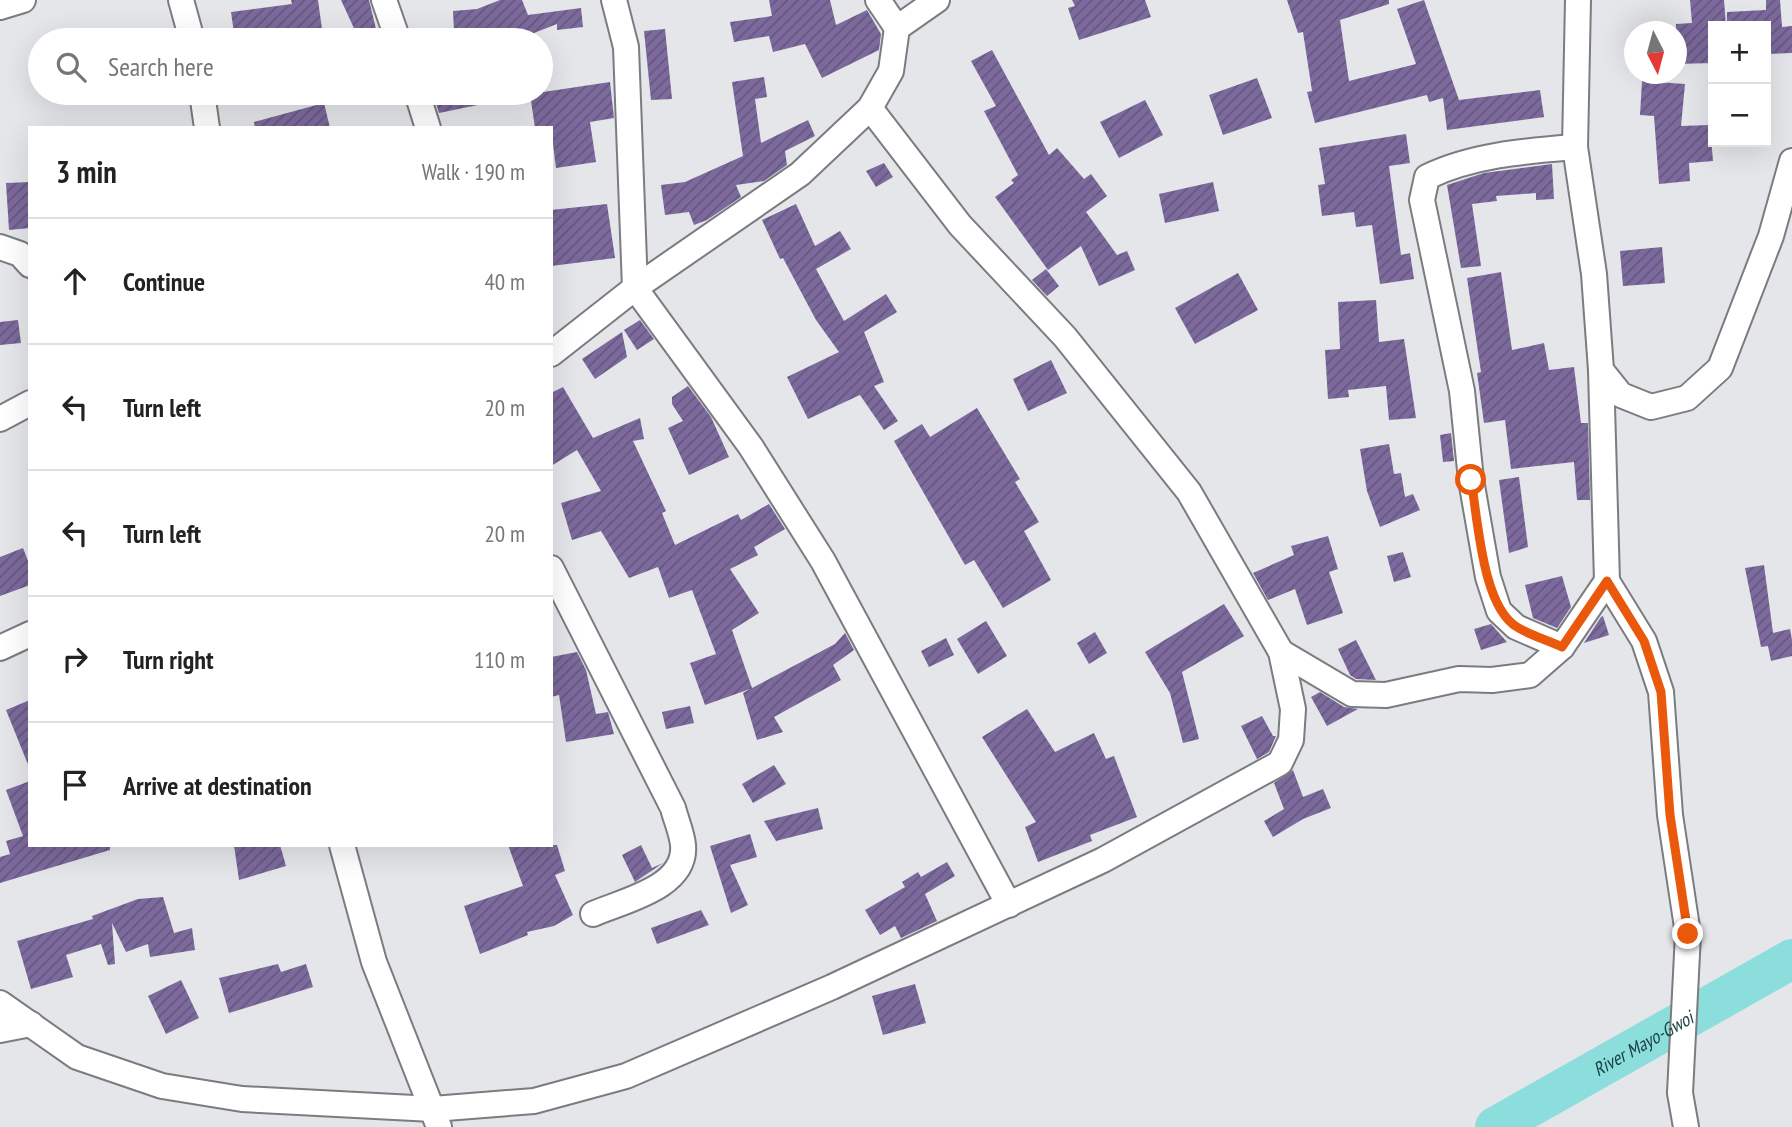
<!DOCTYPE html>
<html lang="en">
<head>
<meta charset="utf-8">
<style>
  body { margin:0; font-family:"PT Sans Narrow",sans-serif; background:#f2f2f2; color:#222 }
  .controls { position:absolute; right:21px; top:21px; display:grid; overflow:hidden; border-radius:0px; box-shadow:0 7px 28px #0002 }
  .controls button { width:63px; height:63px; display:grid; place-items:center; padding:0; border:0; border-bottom:2px solid #e0e0e0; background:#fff; color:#222; font:35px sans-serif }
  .compass { position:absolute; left:1624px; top:21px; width:63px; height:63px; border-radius:50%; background:#fff; box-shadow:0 7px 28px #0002; rotate:174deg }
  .stop { position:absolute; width:21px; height:21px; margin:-16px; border:5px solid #ea580c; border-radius:50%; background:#fff }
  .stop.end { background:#ea580c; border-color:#fff; box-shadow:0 2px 7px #0008 }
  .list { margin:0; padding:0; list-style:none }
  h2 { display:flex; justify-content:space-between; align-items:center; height:91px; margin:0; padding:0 28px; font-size:30px }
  h2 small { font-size:23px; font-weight:400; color:#767676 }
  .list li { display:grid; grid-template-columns:46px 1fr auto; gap:21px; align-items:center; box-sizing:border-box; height:126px; padding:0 28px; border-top:2px solid #e0e0e0 }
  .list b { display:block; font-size:26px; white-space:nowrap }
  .list em { font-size:23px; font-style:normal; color:#767676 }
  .icon { flex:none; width:38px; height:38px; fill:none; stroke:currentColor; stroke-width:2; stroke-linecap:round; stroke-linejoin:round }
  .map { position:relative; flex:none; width:1792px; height:1127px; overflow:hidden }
  .search { position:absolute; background:#fff; box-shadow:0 7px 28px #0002; left:28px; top:28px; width:525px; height:77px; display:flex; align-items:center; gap:18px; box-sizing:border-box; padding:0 24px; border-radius:38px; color:#767676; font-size:26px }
  .panel { position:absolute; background:#fff; box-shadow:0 7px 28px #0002; left:28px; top:126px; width:525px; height:721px; border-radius:0px }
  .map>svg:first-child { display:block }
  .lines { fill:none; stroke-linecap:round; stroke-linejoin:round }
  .river { stroke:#8cdedd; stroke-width:40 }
  .building { fill:url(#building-hatch) }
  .minor-casing { stroke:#7b7c80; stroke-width:28 }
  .minor { stroke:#fff; stroke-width:24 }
  .route { stroke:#ea580c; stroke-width:9 }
  .labels { text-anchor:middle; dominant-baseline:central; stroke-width:5; stroke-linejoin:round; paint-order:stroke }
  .water-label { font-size:19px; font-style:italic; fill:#1b4242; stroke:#fff }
</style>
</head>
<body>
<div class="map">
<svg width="1792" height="1127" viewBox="0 0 1792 1127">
  <defs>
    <pattern id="building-hatch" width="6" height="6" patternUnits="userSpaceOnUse" patternTransform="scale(1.75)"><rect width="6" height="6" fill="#7d6a9d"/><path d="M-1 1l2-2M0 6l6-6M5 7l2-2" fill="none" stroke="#665780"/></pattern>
  </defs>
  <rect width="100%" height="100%" fill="#e4e6ea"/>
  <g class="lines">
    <!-- river -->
    <path class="river" id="s1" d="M1495,1127l297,-168"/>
  </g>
  <!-- building -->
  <g class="building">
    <path d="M291,0h27l4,29 -10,1 2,10h-79l-4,-28 61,-8z"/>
    <path d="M341,0h28l7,29 -18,8z"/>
    <path d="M500,0h22l6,15 53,-7 2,19 -26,3v-6l-41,16h-12l-4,-11 -46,3 -1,-21 24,-2z"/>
    <path d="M769,0h61l6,25 31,-15 14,24 -2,16 -57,28 -17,-34 -32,8 -4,-16 -35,6 -4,-20 42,-6z"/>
    <path d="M1072,0h73l6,17 -72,23 -11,-32 7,-2z"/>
    <path d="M1287,0h102v4l-49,16 9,61 67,-17 -19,-55 27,-9 35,100 81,-10 4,27 -97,13 -4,-32 -14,4 -2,-7 -112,28 -8,-31 5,-1 -9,-59 -5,1z"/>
    <path d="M1690,0h34l2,26h-13v37l-37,1v-40l16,-1z"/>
    <path d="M1766,0h14l2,27 10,-1v27l-26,1v-28h-39v-14l39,-2z"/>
    <path d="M665,29l7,70 -21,1 -7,-69z"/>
    <path d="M992,50l57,105 8,-7 27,31 7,-5 16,22 -21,16 31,43 10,-4 8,19 -36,16 -18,-40 -33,24 -53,-73 19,-14 -3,-3 7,-5 -34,-64 12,-5 -25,-45z"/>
    <path d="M764,77l3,20 -12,2 6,44 47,-23 7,16 -30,15 2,14 -23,16 -28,4 5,12 -34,23 -13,5 -5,-13 -24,3 -4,-30 24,-3 58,-26 -11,-74z"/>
    <path d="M1257,78l15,40 -49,17 -14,-40z"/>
    <path d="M1642,81l43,3 -4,42 29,-1 3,36 -24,2 1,18 -31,3 -5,-68 -14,-1z"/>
    <path d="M610,82l4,36 -24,4 6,40 -40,6 -5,-40h-16l-5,-34z"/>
    <path d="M433,93h63l1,8 -58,12z"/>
    <path d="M1145,100l18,35 -44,23 -19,-36z"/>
    <path d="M324,103l6,25h-75l-1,-6z"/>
    <path d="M1406,134l4,29 -21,3 12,89 9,-2 4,26 -34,5 -8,-59 -16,2 -2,-15 -32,4 -4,-31 7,-1 -6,-36z"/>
    <path d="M884,163l9,14 -17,10 -10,-16z"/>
    <path d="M1552,164l2,35 -18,1v-7l-40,3 1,5 -25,3 9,62 -20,2 -14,-83 37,-12z"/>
    <path d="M30,182v46l-21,2 -3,-47z"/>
    <path d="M1213,182l6,29 -54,12 -6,-29z"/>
    <path d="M607,204l8,54 -64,8v-56z"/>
    <path d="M796,204l19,42 25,-15 11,18 -35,20 28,52 42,-27 11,18 -33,20 20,50 -10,4 24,35 -14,9 -24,-35 -52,24 -21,-42 52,-25 -23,-32 -33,-62 -3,1 -18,-39z"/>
    <path d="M1662,247l3,36 -42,3 -3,-35z"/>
    <path d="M1046,269l13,17 -12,10 -15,-16z"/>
    <path d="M1501,272l11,78 32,-7 5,27 25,-3 7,56h7l2,77h-13l-3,-38 -63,7 -6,-49 -21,3 -7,-50 4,-1 -14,-94z"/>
    <path d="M1238,273l20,37 -63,34 -20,-36z"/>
    <path d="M1376,300l3,42 25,-3 12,79 -27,2 -3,-34 -38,4 1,7 -21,2 -3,-49 15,-1 -2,-47z"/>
    <path d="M18,320l3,23 -21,2v-23z"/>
    <path d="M640,320l14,19 -17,11 -13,-20z"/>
    <path d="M622,332l5,25 -32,22 -13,-20z"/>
    <path d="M1051,360l16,33 -39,18 -15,-32z"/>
    <path d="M688,386l23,31 18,40 -40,18 -21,-47 15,-7 -11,-17v-7z"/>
    <path d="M563,387l30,51 47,-20 4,21 -11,2 33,70 -4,2 13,32 63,-31 3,6 28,-16 16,25 -31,18 4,8 -28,14 29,44 -27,17 20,58 83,-44 10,-11 9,17 -21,15 8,15 -67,37 9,15 -26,8 -14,-47 7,-4 -45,16 -15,-42 26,-9 -24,-64 -23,8 -11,-31 -29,11 -28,-47 -29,9 -11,-37 40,-12 -24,-41 -26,16v-73z"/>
    <path d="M977,408l43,71 -5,3 24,40 -15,9 27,49 -48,28 -29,-48 -9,5 -71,-124 28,-17 8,13z"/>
    <path d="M1451,433l3,28 -11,1 -3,-27z"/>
    <path d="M1389,444l5,30 7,-1 4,24 8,-3 7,16 -40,17 -13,-36 -7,-42z"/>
    <path d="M1519,477l9,70 -19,6 -10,-73z"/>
    <path d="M1328,536l10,33 -9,3 14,41 -36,12 -12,-36 -27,11 -15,-27 41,-18 -3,-9z"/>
    <path d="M23,548l7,18v19l-30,11v-39z"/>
    <path d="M1403,552l8,25 -17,5 -7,-26z"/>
    <path d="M1764,565l9,68 17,-4 2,11v16l-21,5 -3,-15 -7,1 -16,-79z"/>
    <path d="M1562,576l9,31 -14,21 -24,-10 -8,-33z"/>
    <path d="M1224,604l20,32 -62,36 17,67 -16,4 -13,-50 -25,-41z"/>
    <path d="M1603,616l6,19 -25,8 17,-26z"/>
    <path d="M986,621l21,35 -29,18 -21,-35z"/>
    <path d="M1491,624l16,18 -26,8 -7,-21z"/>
    <path d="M1095,632l12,21 -18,11 -12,-21z"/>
    <path d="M946,638l8,17 -25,12 -8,-16z"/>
    <path d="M1356,640l20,40 -20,-1 -6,-4 -12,-26z"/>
    <path d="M577,652l9,18 10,44 12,-2 6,22 -48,8 -7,-47 -8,2v-40z"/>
    <path d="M1320,692l24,15 14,2 -31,17 -16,-29z"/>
    <path d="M30,700v67h-1l-23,-57z"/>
    <path d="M690,706l4,17 -28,6 -4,-17z"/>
    <path d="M1027,709l28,43 39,-19 12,26 8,-3 23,61 -47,18 2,6 -54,21 -13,-35 11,-5 -54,-85z"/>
    <path d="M1262,716l11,20h3l-7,16 -12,7 -16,-33z"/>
    <path d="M774,765l12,19 -33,19 -11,-19z"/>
    <path d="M1293,770l10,27 20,-8 8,19 -28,11 -30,18 -9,-16 20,-12 -10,-26z"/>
    <path d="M30,781v64h80v5l-110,33v-26l10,-3 -4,-13 17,-5 -17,-46z"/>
    <path d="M818,808l5,21 -47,12 -12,-20z"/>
    <path d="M750,834l7,23 -27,8 18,40 -17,8 -21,-67z"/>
    <path d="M234,845h46l6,21 -47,14z"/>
    <path d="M508,845h49l8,26 -10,4 18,40 -19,11 -27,6 1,3 -48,19 -16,-48 59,-20z"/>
    <path d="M641,845l11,23 11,-5 -28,19 -13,-27z"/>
    <path d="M947,862l8,14 -30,18 12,27 -36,17 -6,-12 -15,9 -15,-25 40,-23 -3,-5 16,-10 3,5z"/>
    <path d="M163,897l11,36 18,-5 3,22 -45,7 -2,-13 -22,8 -14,-29 3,41 -7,1 -7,-21 -35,11 7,22 -42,12 -14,-48 76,-22 -1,-3 46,-17z"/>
    <path d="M701,910l8,15 -52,19 -6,-16z"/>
    <path d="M278,964l3,8 25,-8 7,23 -84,26 -10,-35z"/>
    <path d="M181,980l18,38 -33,16 -18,-38z"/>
    <path d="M915,984l11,39 -43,12 -11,-39z"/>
  </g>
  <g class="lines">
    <!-- minor casing -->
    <g class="minor-casing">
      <g id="minor">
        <path d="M181,0l11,40"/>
        <path d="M384,0l14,40"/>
        <path d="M614,0l12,47 9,241 116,159 72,114 186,344"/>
        <path d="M878,0l19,28"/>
        <path d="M1578,0l-3,147 19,127 7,96 6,211 37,60 17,51 9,123 18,119 -8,159 6,34"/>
        <path d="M0,7l23,-7"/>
        <path d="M202,93l5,35"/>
        <path d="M417,93l11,35"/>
        <path d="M0,247l20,7 10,11"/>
        <path d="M551,354l84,-66 165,-114 70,-66 21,-37 6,-43 40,-28"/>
        <path d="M1601,370l20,25 30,12 36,-9 33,-30 51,-132 21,-75"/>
        <path d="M0,419l30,-16"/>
        <path d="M551,568l122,240c3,12 9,25 10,37 4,43 -61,56 -90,69"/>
        <path d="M1562,647l-46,-20 -17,-16 -11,-34 -17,-97 -9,-89 -40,-191 5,-23c45,-22 99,-26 148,-30"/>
        <path d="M0,648l30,-14"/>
        <path d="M1281,652l71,42 34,1 73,-16 33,1 38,-5 32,-28 45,-66"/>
        <path d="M342,845l32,117 65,165"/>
        <path d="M0,1003l77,54 85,29 80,13 191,10 101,-8 92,-25 206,-89 271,-127 177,-97 11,-23 2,-31 -12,-57 -92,-160 -124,-155 -105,-112 -90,-117"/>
        <path d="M0,1030l31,-6"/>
      </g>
    </g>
    <!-- minor -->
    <use href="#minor" class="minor"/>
  </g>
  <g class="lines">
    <!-- route -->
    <path class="route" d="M1471,480c7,39 11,126 46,147 14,9 31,13 45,20l45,-66 37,60 17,51 9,123 18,119"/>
  </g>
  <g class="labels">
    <!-- water labels -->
    <g class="water-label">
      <text stroke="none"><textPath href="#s1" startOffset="170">River Mayo-Gwoi</textPath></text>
    </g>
  </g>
</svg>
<div class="controls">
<button>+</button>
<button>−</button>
</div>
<svg class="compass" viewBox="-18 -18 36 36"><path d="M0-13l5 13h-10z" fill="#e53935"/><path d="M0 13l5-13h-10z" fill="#767676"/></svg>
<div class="stop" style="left:1471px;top:480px"></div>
<div class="stop end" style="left:1688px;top:934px"></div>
<div class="search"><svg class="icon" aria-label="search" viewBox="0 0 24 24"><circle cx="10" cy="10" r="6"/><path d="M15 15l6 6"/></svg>Search here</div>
<section class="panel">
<h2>3 min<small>Walk · 190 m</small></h2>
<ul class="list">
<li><svg class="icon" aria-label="ahead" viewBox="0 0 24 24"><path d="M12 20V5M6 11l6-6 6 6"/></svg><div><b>Continue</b></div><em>40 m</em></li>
<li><svg class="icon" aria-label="left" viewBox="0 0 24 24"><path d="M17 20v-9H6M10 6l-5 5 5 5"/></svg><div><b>Turn left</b></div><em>20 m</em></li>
<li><svg class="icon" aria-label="left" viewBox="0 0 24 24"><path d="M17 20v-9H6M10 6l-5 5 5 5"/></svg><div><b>Turn left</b></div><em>20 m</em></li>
<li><svg class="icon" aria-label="right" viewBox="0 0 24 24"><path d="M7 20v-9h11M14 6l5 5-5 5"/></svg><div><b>Turn right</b></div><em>110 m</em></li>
<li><svg class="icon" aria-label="arrive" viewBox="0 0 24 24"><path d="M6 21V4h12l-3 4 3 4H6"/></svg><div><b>Arrive at destination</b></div></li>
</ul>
</section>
</div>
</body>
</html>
